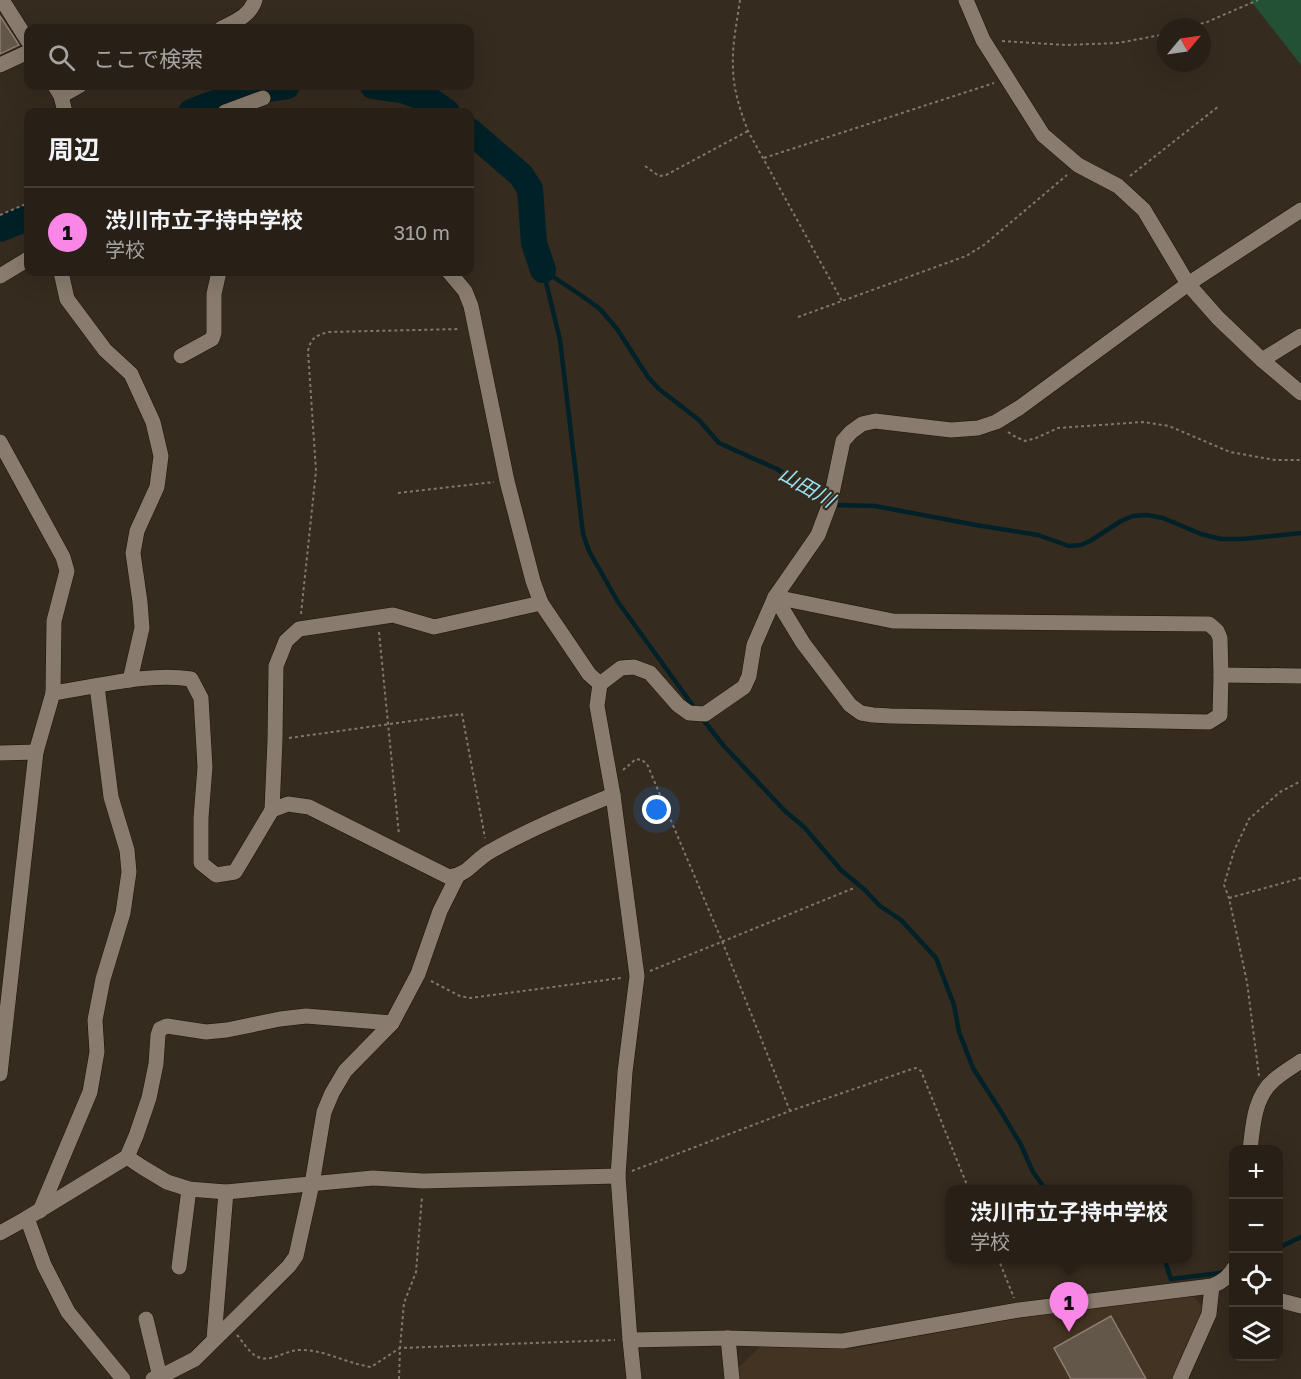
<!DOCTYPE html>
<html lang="ja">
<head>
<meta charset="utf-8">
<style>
  body { margin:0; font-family:"Golos Text","Noto Sans JP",sans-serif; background:#302820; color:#f1f3f6 }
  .controls { position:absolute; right:18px; bottom:18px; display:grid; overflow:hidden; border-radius:12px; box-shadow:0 6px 24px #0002 }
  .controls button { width:54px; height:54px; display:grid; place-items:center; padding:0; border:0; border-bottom:2px solid #443e36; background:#282017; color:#f1f3f6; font:30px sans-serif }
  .compass { position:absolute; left:1157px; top:18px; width:54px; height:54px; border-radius:50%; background:#282017; box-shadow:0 6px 24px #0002; rotate:61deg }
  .you { position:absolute; left:657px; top:810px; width:21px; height:21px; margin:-15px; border:4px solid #fff; border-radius:50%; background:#1a73e8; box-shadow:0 0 0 9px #1a73e833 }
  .badge { display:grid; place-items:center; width:39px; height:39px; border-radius:50%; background:#fa87e7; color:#111; font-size:20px; font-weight:700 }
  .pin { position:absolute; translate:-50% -50px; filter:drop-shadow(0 2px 3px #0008) }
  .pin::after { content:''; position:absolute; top:32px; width:21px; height:18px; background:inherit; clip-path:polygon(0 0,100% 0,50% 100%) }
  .popup { position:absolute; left:946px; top:1185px; width:246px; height:78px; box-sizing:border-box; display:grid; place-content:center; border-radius:12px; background:#282017; filter:drop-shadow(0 2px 4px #0005); font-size:20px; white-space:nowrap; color:#a5a3a1 }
  .popup b { font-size:22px; color:#f1f3f6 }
  .popup::after { content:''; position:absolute; left:50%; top:100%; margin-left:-12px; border:12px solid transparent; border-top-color:#282017 }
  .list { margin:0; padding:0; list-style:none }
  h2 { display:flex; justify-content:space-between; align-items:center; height:78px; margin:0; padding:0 24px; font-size:26px }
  h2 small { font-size:20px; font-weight:400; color:#a5a3a1 }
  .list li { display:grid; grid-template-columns:39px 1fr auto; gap:18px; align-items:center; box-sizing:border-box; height:90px; padding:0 24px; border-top:2px solid #443e36 }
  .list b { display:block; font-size:22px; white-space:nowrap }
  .list p { margin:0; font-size:20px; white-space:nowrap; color:#a5a3a1 }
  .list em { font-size:20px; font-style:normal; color:#a5a3a1 }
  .icon { flex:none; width:33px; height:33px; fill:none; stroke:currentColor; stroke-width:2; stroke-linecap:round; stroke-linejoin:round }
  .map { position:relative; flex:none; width:1301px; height:1379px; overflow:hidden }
  .search { position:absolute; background:#282017; box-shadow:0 6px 24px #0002; left:24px; top:24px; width:450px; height:66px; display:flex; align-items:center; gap:15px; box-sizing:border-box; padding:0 21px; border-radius:12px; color:#a5a3a1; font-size:22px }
  .panel { position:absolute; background:#282017; box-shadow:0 6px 24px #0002; left:24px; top:108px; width:450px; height:168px; border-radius:12px }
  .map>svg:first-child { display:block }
  .built { fill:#423322 }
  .green { fill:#225135 }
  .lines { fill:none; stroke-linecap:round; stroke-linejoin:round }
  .stream { stroke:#002127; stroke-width:4.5 }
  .river { stroke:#002127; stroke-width:26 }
  .building { fill:#63574a; stroke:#8c7e71; stroke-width:1.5 }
  .street-casing { stroke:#1d1308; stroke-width:16 }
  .path { stroke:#81786d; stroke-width:2; stroke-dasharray:3 3; stroke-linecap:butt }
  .street { stroke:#897c6e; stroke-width:15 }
  .labels { text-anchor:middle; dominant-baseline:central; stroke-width:4.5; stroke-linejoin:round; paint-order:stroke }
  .water-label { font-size:20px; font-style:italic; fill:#98e5f6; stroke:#362b1f }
</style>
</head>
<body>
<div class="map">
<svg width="1301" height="1379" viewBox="0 0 1301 1379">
  <rect width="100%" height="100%" fill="#362b1f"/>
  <!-- built -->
  <path class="built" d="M1194,1297l12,14 -32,68h-434l-1,-12 22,-21 89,3 168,-31 130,-19z"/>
  <!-- green -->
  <path class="green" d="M1250,0h51v65z"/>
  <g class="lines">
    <!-- stream -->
    <g class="stream">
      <path d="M543,270l17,70 23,194 6,17 29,51 78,108"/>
      <path d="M543,270l39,26 18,13 17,20 31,48 11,12 40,31 20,23 58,26 57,36 41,1 101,19 62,10 31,11 12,-1 9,-4 31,-20 12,-5 14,-1 16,3 38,16 20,5h22l58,-6"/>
      <path d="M701,717l22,28 62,66 19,16 37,43 24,20 15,16 21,14 35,38 18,47 5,27 14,36 27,42 21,35 12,27 10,14 5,4"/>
      <path d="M1278,1248l23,-11"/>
      <path d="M1164,1258l7,21 49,-6 5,-2"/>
    </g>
    <!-- river -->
    <g class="river">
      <path d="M373,86l29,4 28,10 17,12"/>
      <path d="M191,112c31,-13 62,-22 96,-26"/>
      <path d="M470,131l51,44 9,14 4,54 9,27"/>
      <path d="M0,229l28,-11"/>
    </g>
  </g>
  <!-- building -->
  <g class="building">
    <path d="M0,16l19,29 -19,9z"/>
    <path d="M1111,1316l35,63h-75l-17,-31z"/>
  </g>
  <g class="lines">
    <!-- street casing -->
    <g class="street-casing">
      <g id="street">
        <path d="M2,0l26,41"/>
        <path d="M966,0l17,40 60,95 35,30 40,21 26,24 44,74 30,34 44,42 39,33"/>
        <path d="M222,28c14,-7 28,-12 33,-28"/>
        <path d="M0,65l28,-13"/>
        <path d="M55,86l6,10 4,16"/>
        <path d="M61,96l18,-10"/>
        <path d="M225,112l38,-14"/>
        <path d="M61,272l6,27 38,51 26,24 22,48 8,34 -4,31 -20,44 -4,22 7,49 2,26 -12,52"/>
        <path d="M449,272l16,19 6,15 36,175 26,100 8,22 48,71 11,10"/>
        <path d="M0,276l28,-17"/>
        <path d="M181,356l31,-17 2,-6v-39l5,-22"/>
        <path d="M1262,360l39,-24"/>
        <path d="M0,442l63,115 4,14 -13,50 -1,72 -17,59 -36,322"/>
        <path d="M775,597l118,24 316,3 8,7 3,7 1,37 -1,40 -11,7 -318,-6 -18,-1 -12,-2 -11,-8 -47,-62z"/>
        <path d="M1221,675l80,1"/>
        <path d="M53,693c43,-6 96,-21 138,-14l10,19 4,69 -4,51v45l15,12 19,-3 37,-62 16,-6 21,3 140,70c21,-3 25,-17 42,-26 39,-22 80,-39 122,-56"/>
        <path d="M0,753l36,-1"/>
        <path d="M272,810l3,-70 1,-74 10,-25 13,-12 94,-14 41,12 107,-24"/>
        <path d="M1250,1150c3,-25 4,-53 24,-70 8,-7 18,-13 27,-19"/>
        <path d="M127,1157l15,10 25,15 22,7 37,3 147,-14 50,3 195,-5"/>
        <path d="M40,1211l50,-119 7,-40 -2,-32 8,-41 20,-66 6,-41 -2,-22 -16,-53 -14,-111"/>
        <path d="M27,1218l100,-61 9,-21 13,-38 7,-34 2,-29 2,-6 7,-3 39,6 21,-2 53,-11 26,-3 86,7"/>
        <path d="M0,1233l27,-15 17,47 24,47 55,67"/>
        <path d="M179,1267l10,-78"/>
        <path d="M1278,1300l23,6"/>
        <path d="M146,1319l14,58"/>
        <path d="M728,1338l4,41"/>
        <path d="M214,1339l12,-147"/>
        <path d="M630,1340l98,-2 115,3 176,-31 193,-24c10,-4 17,-9 22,-18"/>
        <path d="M153,1379l7,-2 35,-18 94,-93 7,-10 16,-72 12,-72 8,-19 13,-22 47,-48 26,-49 22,-63 18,-36"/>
        <path d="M634,1379l-4,-39 -12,-164 7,-104 12,-96 -24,-181 -16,-89 3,-22 21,-16 13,-1 16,6 28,32 11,8 16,1 39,-27 5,-11 5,-31 21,-48 43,-62 12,-32 13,-62 8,-9 11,-8 13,-3 76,9 27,-2 18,-6 23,-14 169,-124 113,-74"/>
        <path d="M1180,1379l29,-65 3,-28"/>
      </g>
    </g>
    <!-- path -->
    <g class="path">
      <path d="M740,0c-3,22 -8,44 -7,66 0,23 7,44 15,65l94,170"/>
      <path d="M1189,27l18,-5 51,-22"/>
      <path d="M1002,41l63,4 53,-2 48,-9"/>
      <path d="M764,158l230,-75"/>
      <path d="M645,166l14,10 7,-1 82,-44"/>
      <path d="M1130,176l89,-70"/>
      <path d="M0,215l28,-12"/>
      <path d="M798,317l168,-61 18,-11 83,-70"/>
      <path d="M1008,432l6,4 11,5 11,-3 22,-10 85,-6 26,4 61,26 45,8h26"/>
      <path d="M398,493l96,-11"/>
      <path d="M301,614l15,-143 -8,-120c3,-13 7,-15 20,-19l132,-3"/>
      <path d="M379,632l20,203"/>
      <path d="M289,738l173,-24 23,124"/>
      <path d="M623,770l13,-11 6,1 5,4 75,177 68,170"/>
      <path d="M1229,898l72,-20"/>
      <path d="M650,971l204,-83"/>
      <path d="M431,981l29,15 10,2 151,-20"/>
      <path d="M1259,1076l-12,-94 -18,-84 -5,-13 10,-34 15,-32 31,-27 21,-11"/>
      <path d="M632,1171l158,-60 122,-42 4,-1 5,3 48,119"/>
      <path d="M998,1258l16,40"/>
      <path d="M237,1335c7,8 14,21 24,23 12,3 24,-7 37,-8 26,-1 47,13 73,17l29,-19 215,-8"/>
      <path d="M399,1379l1,-31 4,-45 12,-31 6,-76"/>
    </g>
    <!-- street -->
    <use href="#street" class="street"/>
  </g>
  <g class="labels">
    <!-- water labels -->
    <g class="water-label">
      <text transform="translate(807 486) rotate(30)">山田川</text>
    </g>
  </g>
</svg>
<div class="controls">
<button>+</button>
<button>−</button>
<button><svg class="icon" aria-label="locate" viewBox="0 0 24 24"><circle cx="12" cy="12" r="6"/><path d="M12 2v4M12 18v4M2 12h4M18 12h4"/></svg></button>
<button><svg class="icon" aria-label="layers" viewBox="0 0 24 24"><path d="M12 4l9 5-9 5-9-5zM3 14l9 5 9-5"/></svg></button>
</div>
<svg class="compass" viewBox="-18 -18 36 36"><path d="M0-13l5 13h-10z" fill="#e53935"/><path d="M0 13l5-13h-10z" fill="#a5a3a1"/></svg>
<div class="you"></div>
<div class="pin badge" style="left:1069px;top:1332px">1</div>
<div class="popup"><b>渋川市立子持中学校</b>学校</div>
<div class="search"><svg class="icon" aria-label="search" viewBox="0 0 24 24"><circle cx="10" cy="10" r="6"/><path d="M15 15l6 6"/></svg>ここで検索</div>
<section class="panel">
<h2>周辺<small></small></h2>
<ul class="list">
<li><span class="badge">1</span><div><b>渋川市立子持中学校</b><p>学校</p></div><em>310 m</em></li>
</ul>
</section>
</div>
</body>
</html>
